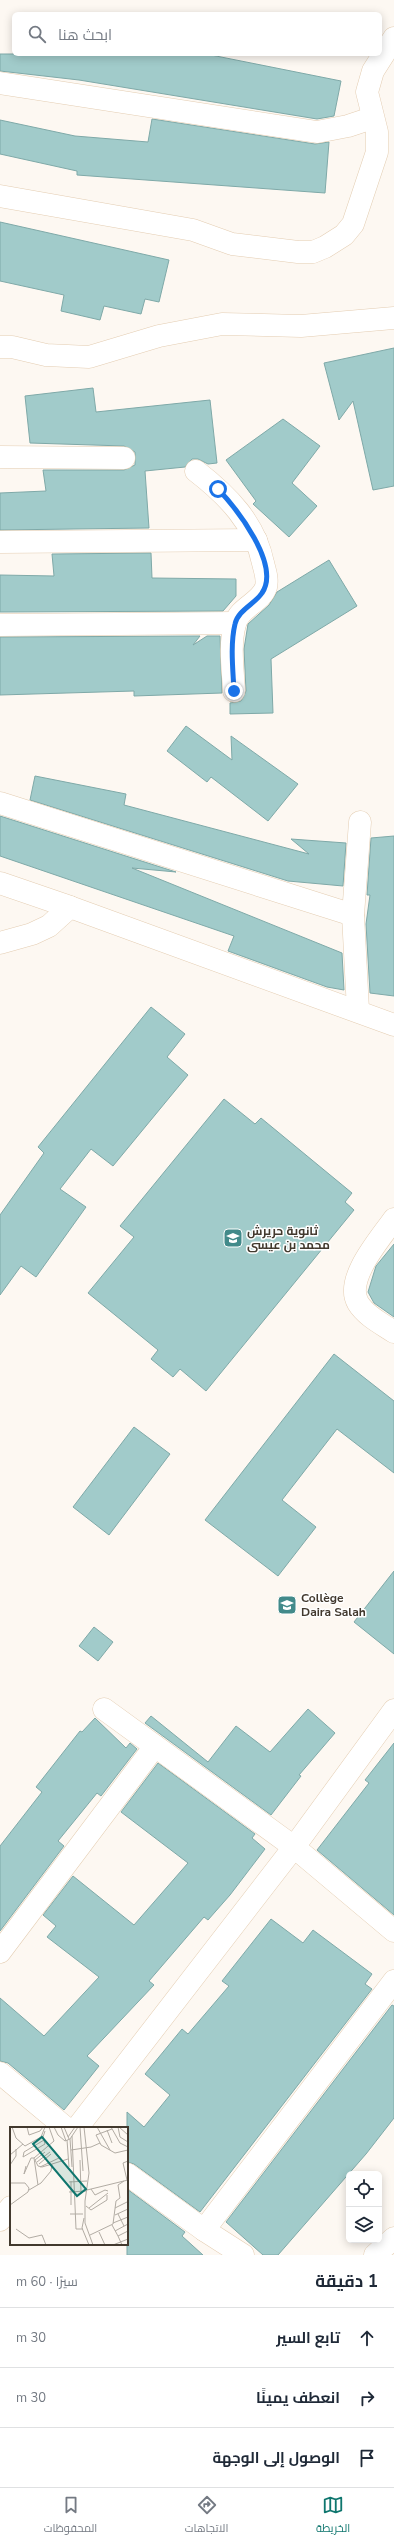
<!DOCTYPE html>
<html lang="ar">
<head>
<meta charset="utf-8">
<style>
  body { margin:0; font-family:"Nunito Sans",Cairo,sans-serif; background:#f2f2f3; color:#1f2937; direction:rtl }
  .controls { position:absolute; right:12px; bottom:12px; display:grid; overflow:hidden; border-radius:6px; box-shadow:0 2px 10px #0003 }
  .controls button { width:36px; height:36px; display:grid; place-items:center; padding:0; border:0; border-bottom:1px solid #e0e1e3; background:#fff; color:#1f2937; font:20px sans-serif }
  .stop { position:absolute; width:12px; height:12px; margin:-9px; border:3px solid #1a73e8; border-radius:50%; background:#fff }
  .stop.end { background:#1a73e8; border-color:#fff; box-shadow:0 1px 4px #0008 }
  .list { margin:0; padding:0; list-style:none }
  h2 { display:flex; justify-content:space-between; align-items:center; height:52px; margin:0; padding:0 16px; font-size:17px }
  h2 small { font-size:13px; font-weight:400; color:#747a83 }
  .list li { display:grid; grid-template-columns:26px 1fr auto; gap:12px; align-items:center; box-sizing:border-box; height:60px; padding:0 16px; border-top:1px solid #e0e1e3 }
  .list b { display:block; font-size:15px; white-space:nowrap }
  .list em { font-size:13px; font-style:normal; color:#747a83 }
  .icon { flex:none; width:22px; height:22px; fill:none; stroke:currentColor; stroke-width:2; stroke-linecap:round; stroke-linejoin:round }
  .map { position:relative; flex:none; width:394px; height:2255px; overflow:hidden; direction:ltr }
  .search { position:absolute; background:#fff; box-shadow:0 2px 10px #0003; left:12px; right:12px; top:12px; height:44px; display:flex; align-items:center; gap:10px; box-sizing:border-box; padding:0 14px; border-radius:6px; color:#747a83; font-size:15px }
  .sheet { height:232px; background:#fff }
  nav { display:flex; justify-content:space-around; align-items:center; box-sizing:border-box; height:56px; border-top:1px solid #e0e1e3; background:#fff; font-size:11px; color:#747a83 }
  nav a { display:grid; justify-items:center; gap:2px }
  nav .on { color:#0f766e }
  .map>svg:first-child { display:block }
  .building { fill:#a1cbca; stroke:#7fa9a8 }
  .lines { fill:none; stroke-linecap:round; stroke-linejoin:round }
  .minor-casing { stroke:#e4cdb2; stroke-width:23 }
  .highway-casing { stroke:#e4cdb2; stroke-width:23 }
  .minor { stroke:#fff; stroke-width:22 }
  .highway { stroke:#fff; stroke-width:22 }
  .route { stroke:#1a73e8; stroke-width:5 }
  .labels { text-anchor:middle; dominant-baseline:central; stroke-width:3; stroke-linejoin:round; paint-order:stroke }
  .poi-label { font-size:12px; font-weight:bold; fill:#42392e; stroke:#fff; text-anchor:start }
  .inset-road { fill:none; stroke:#b2aca4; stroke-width:1 }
  .view { fill:#0f766e; fill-opacity:0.15; stroke:#0f766e; stroke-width:2 }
  .inset-edge { fill:none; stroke:#42392e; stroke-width:2 }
</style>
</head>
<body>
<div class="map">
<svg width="394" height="2255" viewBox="0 0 394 2255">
  <rect width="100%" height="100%" fill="#fdf8f2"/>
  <!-- building -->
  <g class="building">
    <path d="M0,54h206l135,27 -7,35 -17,3 -238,-39 -79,-9z"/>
    <path d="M152,119l163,25 14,-2 -4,51 -248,-18v-4l-77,-17v-34l75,16 73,6z"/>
    <path d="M0,222l169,38 -10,42 -14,-3 -4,15 -37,-8 -4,14 -39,-9 3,-16 -64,-14z"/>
    <path d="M394,348v138l-21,4 -20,-89 -14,19 -15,-57z"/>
    <path d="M93,388l3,24 114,-12 7,63 -9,1 -10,-5h-6l-7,8 -40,4 4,57 -149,2v-37l46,-2 -3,-21h81l11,-5v-13l-11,-6 -94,-3 -5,-47z"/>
    <path d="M283,419l37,27 -28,37 25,23 -28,31 -36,-33 3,-3 -30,-41z"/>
    <path d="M151,553l1,25 84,1v17l-13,15 -223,1v-37l54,1 -2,-22z"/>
    <path d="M329,560l28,46 -86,53 2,54 -43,1v-11l11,-2 5,-10 -2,-42 4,-25 21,-19 8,-13z"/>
    <path d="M200,636l-7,9 14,-9h13l2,57 -88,3v-5l-134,4v-58z"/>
    <path d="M186,726l46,34 -1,-24 67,48 -30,37 -57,-44 -4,5 -40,-31z"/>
    <path d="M35,776l91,18 -2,11 185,49 -18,-15 55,4 -3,43 -55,-5 -258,-81z"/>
    <path d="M0,816l176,56 -44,-4 210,85 2,37 -17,-3 -99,-36 6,-15 -234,-80z"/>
    <path d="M394,836v160l-24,-3 -4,-69 4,-29h-3l4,-57z"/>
    <path d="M151,1007l34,27 -18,23 21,18 -75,91 -22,-17 -31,40 26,18 -50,70 -15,-11 -21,29v-80l44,-62 -6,-6z"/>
    <path d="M224,1099l31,25 6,-6 91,75 -7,9 9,8 -148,181 -26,-22 -7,8 -22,-18 7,-9 -70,-57 46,-56 -14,-11z"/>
    <path d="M394,1244v73l-20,-14 -6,-11 8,-26z"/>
    <path d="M334,1354l60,47v72l-57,-44 -55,71 34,27 -38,49 -73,-56z"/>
    <path d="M134,1427l36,27 -61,81 -36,-28z"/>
    <path d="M394,1571v83l-40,-32z"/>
    <path d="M94,1627l19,15 -15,19 -19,-15z"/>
    <path d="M308,1709l27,24 -36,42 2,1 -30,39 -126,-92 6,-7 57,46 28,-36 34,26z"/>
    <path d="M95,1718l31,30 4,-5 7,6 -36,47 -4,-3 -39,48 6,5 -64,85v-85l42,-54 -6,-5 44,-56 2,1z"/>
    <path d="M394,1743v172l-77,-65 52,-67 -4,-3z"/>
    <path d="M158,1763l97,71 -3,4 13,11 -35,46 -22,25 -4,-3 -55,64 5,4 -67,71 12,10 -35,44 -56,-47 -8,-2v-63l44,38 55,-59 -52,-40 9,-11 -13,-11 30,-39 61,49 54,-62 -67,-51z"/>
    <path d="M271,1919l32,24 10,-13 59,44 -7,10 7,5 -172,223 -66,-48 -7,-2v-50l17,15 26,-32 -25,-21 37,-45 6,5 41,-48 -7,-5z"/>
    <path d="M392,2005l2,1v112l-28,36 -88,101h-15l-37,-33z"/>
    <path d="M127,2189l58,43 -3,4 21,19h-76z"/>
  </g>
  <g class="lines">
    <!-- minor casing -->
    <g class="minor-casing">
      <g id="minor">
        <path d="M0,83l317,49 31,-6 24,-8"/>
        <path d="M0,196l193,34 39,14 66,8h15l12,-5 19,-12 9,-11 24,-72v-20l-10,-40 6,-21 21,-33"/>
        <path d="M0,347h12l34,8 43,2 70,-21 63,-12 79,2 93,-8"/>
        <path d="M0,457l124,1"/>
        <path d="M196,471c31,24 59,52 67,92 2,8 5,16 3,24 -5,16 -27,20 -31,37 -6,21 -2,46 -1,67"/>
        <path d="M0,542l256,-2"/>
        <path d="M0,625l235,-2"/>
        <path d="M0,803l353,112"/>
        <path d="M0,883l70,24"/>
        <path d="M0,943l32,-9 17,-8 21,-19 324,118"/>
        <path d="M358,1010l-5,-95 7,-93"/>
        <path d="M394,1219c-13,19 -50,60 -36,84 8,13 24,21 36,29"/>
        <path d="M104,1709l190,138 100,84"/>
        <path d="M0,1952l155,-206"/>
        <path d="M0,2073l66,55"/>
        <path d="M77,2128l217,-281 100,-137"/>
        <path d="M127,2174l77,56 39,25"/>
        <path d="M0,2220l11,-13"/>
        <path d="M204,2230l190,-249"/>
      </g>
    </g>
    <!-- highway casing -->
    <g class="highway-casing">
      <path id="highway" d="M375,2255l19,-17"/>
    </g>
    <!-- minor -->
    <use href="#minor" class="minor"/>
    <!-- highway -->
    <use href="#highway" class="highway"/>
  </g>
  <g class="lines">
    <!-- route -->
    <path class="route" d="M218,489c19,20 63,76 44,104 -7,11 -24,17 -27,31 -5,21 -2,46 -1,67"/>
  </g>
  <!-- icons -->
  <defs>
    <g id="university-square" transform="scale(1)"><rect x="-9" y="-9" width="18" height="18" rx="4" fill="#428a8a" stroke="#fff"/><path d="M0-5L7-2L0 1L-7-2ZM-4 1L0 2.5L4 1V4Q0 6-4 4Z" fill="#fff"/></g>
    <g id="school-square" transform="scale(1)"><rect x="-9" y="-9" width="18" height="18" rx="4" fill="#428a8a" stroke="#fff"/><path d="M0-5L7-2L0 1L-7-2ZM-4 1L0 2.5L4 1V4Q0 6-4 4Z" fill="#fff"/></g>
  </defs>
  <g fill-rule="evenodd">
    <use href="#university-square" x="233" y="1238"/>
    <use href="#school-square" x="287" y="1605"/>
  </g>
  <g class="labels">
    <!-- poi labels -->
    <g class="poi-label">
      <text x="247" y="1231">ثانوية حريرش<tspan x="247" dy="14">محمد بن عيسى</tspan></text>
      <text x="301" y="1598">Collège<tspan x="301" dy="14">Daira Salah</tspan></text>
    </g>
  </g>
  <!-- overview -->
  <g transform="translate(10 2127)">
    <rect width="118" height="118" fill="#fdf8f2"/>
    <path class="inset-road" d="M2,0l4,11 9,8 16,-9 4,-10M17,0l2,8 11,-4 3,-4M44,0l4,8 7,6 5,-2 8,-12M51,0l5,14M54,0l5,12M70,0l3,44M74,0l5,46 -4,28v22l8,22M87,0l13,23M101,0l9,16 8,4M108,0l2,10 8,5M109,0l9,8M102,2l-16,6 5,10 14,8 13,-3M97,3l5,13M62,9l4,93h7M58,10l7,-10M60,12l2,28M57,13l2,27M61,23l20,-3 9,-4M35,25l-10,8 3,6 4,1 10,-3M0,28l13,-11M13,30l22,-13 -2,-7 2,-6M13,30l1,-5 20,-12M70,33l1,32M27,35l13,-10M29,37l12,-10M0,38l6,-9v-7M16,39l-2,8 7,-16h3M30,40l19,-9M117,53l-4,-17 5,-2M61,54v24M59,55l18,-1M0,56h15l4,5 -1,4 -18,13M28,58l-4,-27 20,-17 -5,-14M81,62l4,6 10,-5 3,1M19,63l12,-7 10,-12 1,-7 16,-5M77,63l41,-10M59,65l17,-1M76,79l5,4 16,-10v-5M79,81l19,-15M105,81l12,-6M60,87h13M108,87l6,12M105,88l13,-6M74,91l-2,10 7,17M103,96l15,-6M102,98l6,11M6,102l13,9 13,-3 4,10M105,104l13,-7M89,105l6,13M80,108l23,-11 3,-23 4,-3 -2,-13 6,-4M103,118l15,-6M112,118l-4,-9 10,-5"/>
    <path class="view" d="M32,10l44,52 -9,7 -44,-52z"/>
    <rect width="118" height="118" class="inset-edge"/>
  </g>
</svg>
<div class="controls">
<button><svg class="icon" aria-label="locate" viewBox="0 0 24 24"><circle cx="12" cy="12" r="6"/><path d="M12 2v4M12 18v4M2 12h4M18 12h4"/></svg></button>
<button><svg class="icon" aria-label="layers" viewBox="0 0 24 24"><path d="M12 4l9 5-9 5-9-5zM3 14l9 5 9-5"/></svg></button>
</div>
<div class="stop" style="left:218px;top:489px"></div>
<div class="stop end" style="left:234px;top:691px"></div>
<div class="search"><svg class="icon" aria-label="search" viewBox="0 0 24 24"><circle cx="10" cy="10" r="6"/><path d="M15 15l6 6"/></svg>ابحث هنا</div>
</div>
<section class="sheet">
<h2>1 دقيقة<small>سيرًا · 60 m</small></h2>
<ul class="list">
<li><svg class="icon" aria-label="ahead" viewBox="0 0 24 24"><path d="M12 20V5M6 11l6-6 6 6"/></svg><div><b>تابع السير</b></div><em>30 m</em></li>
<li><svg class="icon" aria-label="right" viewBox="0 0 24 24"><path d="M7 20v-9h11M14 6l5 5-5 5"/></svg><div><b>انعطف يمينًا</b></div><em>30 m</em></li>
<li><svg class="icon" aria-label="arrive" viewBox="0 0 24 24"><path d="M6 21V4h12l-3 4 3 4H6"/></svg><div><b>الوصول إلى الوجهة</b></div></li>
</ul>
</section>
<nav>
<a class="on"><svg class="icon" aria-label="map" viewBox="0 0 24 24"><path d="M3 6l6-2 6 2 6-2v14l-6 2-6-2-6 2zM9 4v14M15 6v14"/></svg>الخريطة</a>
<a><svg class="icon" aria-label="directions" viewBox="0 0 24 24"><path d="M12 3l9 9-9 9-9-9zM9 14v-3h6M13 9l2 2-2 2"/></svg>الاتجاهات</a>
<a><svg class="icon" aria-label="saved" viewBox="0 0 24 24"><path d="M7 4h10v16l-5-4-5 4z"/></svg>المحفوظات</a>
</nav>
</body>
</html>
